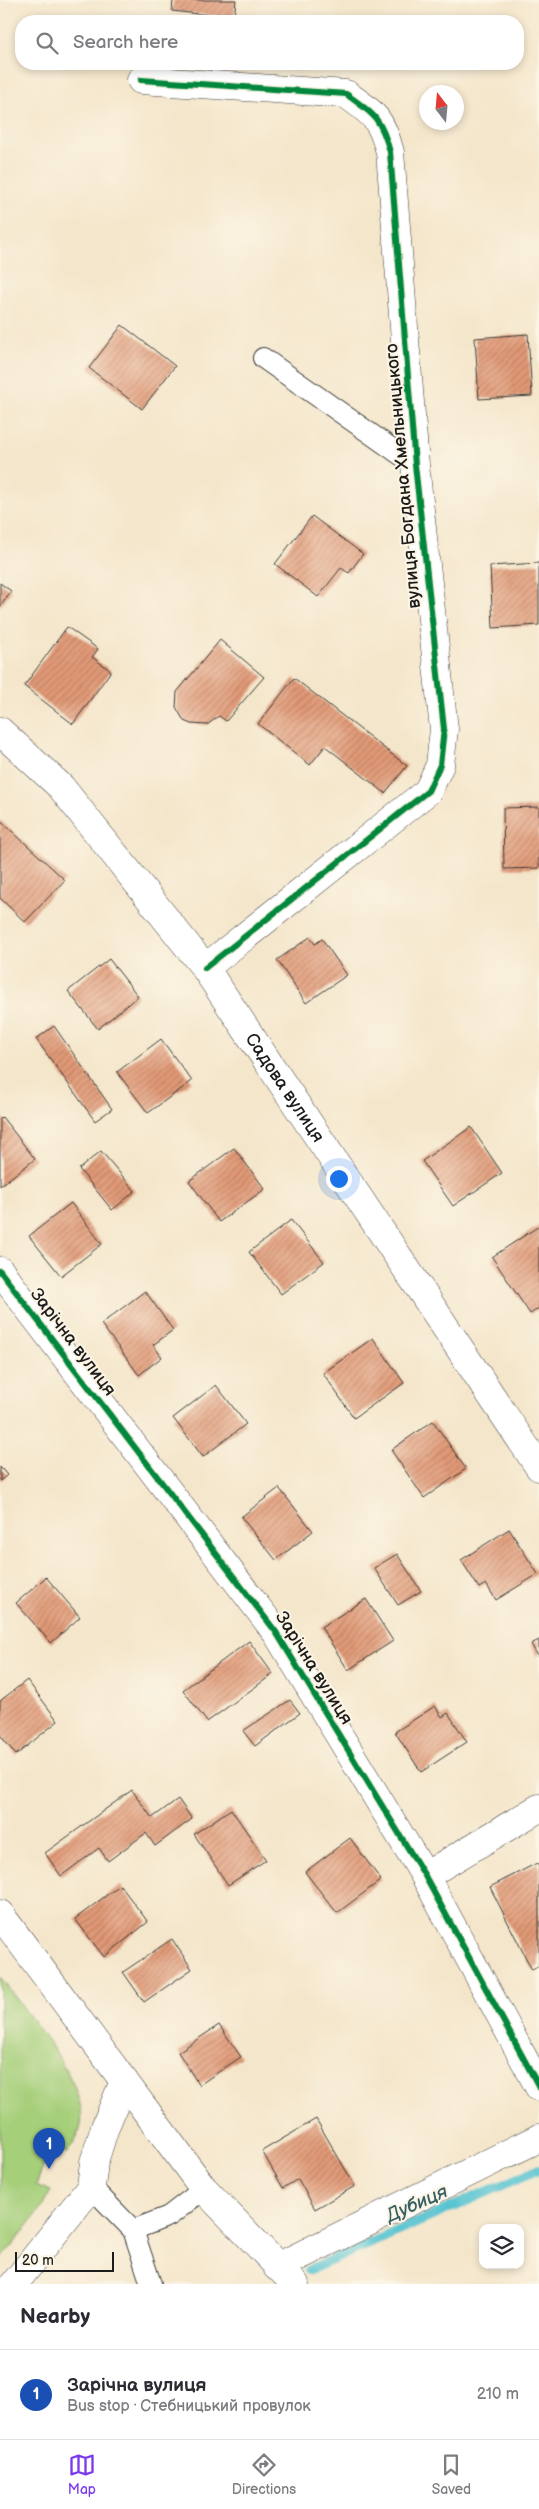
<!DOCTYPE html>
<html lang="en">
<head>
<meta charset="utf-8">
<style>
  body { margin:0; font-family:"Balsamiq Sans",sans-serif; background:#f7f7f7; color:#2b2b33 }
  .controls { position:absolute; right:15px; bottom:15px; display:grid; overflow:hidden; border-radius:10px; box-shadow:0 2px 8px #0003 }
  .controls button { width:45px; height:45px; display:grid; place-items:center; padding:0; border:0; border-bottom:1px solid #e1e1e2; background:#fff; color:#2b2b33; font:25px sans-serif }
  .compass { position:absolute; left:419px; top:85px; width:45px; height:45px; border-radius:50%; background:#fff; box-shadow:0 2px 8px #0003; rotate:344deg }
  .scale { position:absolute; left:15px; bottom:12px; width:99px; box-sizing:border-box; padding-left:5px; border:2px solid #1c1c1c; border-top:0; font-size:14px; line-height:18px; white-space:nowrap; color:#1c1c1c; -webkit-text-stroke:4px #fcf5e5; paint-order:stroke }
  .you { position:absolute; left:338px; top:1178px; width:18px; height:18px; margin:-12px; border:4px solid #fff; border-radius:50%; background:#1a73e8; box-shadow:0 0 0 8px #1a73e833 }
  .badge { display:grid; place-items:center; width:32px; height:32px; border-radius:50%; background:#7c3aed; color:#fff; font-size:16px; font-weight:700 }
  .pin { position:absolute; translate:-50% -41px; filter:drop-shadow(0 1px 2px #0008) }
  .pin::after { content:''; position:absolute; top:26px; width:18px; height:15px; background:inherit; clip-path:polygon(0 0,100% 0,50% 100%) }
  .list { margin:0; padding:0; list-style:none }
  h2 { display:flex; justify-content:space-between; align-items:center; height:65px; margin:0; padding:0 20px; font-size:21px }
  h2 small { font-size:16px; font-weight:400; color:#7c7c81 }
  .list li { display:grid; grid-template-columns:32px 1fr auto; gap:15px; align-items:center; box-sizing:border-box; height:90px; padding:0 20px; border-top:1px solid #e1e1e2 }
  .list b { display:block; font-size:19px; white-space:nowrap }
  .list p { margin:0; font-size:16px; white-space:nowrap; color:#7c7c81 }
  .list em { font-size:16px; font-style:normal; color:#7c7c81 }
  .icon { flex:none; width:28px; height:28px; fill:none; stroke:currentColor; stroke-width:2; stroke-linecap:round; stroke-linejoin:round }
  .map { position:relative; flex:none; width:539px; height:2284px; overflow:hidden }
  .search { position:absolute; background:#fff; box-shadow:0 2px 8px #0003; left:15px; right:15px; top:15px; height:55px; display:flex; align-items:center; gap:12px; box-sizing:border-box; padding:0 18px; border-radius:20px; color:#7c7c81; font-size:19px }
  .sheet { height:155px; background:#fff }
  nav { display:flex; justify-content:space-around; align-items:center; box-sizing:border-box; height:70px; border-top:1px solid #e1e1e2; background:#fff; font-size:14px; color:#7c7c81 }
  nav a { display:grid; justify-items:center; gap:2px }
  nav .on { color:#7c3aed }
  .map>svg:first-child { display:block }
  .grass { fill:#a6cf7a; stroke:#61764b }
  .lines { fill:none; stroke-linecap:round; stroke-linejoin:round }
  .stream { stroke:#58c4d2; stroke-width:10 }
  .building { fill:url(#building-hatch) }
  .service-casing { stroke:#3c3a36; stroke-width:22 }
  .minor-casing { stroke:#3c3a36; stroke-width:29 }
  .service { stroke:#fff; stroke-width:20 }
  .minor { stroke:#fff; stroke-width:28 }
  .cycleway-casing { stroke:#fcf5e5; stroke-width:9 }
  .cycleway { stroke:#00873e; stroke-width:6 }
  .labels { text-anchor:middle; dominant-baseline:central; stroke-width:4; stroke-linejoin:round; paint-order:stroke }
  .street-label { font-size:18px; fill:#1c1c1c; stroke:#fcf5e5 }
  .water-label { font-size:19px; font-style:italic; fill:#345f65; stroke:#fcf5e5 }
</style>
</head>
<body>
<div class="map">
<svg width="539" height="2284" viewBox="0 0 539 2284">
  <defs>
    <pattern id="building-hatch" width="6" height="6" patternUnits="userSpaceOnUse" patternTransform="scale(1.25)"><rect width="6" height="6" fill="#e29a77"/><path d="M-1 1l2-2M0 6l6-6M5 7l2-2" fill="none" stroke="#b67d61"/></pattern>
  </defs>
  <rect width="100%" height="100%" fill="#fcf5e5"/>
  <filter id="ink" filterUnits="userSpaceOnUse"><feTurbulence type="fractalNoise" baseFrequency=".02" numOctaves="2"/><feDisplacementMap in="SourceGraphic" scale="10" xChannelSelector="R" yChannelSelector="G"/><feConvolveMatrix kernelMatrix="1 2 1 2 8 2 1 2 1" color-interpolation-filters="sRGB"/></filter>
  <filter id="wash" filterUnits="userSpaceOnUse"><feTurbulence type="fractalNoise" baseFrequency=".0096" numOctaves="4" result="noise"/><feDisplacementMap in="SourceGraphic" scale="20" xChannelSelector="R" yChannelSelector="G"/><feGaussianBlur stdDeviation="1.12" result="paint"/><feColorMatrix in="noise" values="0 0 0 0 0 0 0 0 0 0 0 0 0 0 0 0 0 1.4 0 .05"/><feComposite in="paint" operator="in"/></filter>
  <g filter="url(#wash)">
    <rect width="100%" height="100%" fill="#f4e6cb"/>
    <!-- grass -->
    <path class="grass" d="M0,1977c24,34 93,110 80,152 -2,8 -9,17 -13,24l-16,-6 -15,38 15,6 -10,18 -41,52z"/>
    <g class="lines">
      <!-- stream -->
      <path class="stream" d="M309,2270l230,-101"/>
    </g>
    <g id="blocks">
      <!-- building -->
      <g class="building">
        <path d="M173,0h63l-2,18 -62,-7z"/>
        <path d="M122,325l53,41 -33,43 -53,-41z"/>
        <path d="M528,334l4,62 -53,3 -4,-61z"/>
        <path d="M312,516l51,38 -14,19 -8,-5 -23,29 -43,-33z"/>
        <path d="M539,563v62l-46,3 -3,-62z"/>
        <path d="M0,583l11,8 -11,16z"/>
        <path d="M67,627l31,22 -6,8 19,14 -38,53 -49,-38z"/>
        <path d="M220,640l44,37 -38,44 -7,-5 -12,9 -16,-1 -7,-3 -8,-14 1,-15z"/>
        <path d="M294,678l113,88 -22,27 -60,-47 -15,19 -52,-41z"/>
        <path d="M539,807v61l-35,1 -1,-61z"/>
        <path d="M0,820l65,60 -40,42 -25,-24z"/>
        <path d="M310,937l5,7 7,-5 25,36 -41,28 -29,-43z"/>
        <path d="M109,959l29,37 -40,33 -30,-38z"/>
        <path d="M54,1026l58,83 -17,12 -59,-82z"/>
        <path d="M161,1039l31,42 -44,32 -31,-41z"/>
        <path d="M2,1117l33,42 -35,27v-67z"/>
        <path d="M471,1127l31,46 -49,33 -31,-45z"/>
        <path d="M234,1148l31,41 -46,33 -30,-41z"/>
        <path d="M101,1151l34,40 -23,19 -33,-41z"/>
        <path d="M71,1203l31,41 -41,32 -32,-40z"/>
        <path d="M291,1220l33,42 -43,32 -32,-42z"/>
        <path d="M539,1226v82l-9,6 -38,-57z"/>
        <path d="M145,1291l28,39 -20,15 9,12 -23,18 -38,-51z"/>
        <path d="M373,1338l31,45 -50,35 -31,-45z"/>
        <path d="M216,1385l30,39 -43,33 -30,-39z"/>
        <path d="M433,1421l33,48 -42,29 -33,-48z"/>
        <path d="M0,1467l7,8 -7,6z"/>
        <path d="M279,1488l34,43 -37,29 -35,-43z"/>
        <path d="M509,1529l29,45 -42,26 -10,-16 -7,4 -18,-28z"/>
        <path d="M397,1554l24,37 -23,14 -24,-37z"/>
        <path d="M46,1577l34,40 -29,26 -35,-40z"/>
        <path d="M366,1599l27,42 -45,29 -27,-43z"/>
        <path d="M539,1640v18l-8,-14z"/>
        <path d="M249,1641l24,33 -66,48 -24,-32z"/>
        <path d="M27,1680l31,41 -42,34 -16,-20v-34z"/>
        <path d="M290,1700l10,13 -45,33 -12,-15z"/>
        <path d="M435,1706l7,11 6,-4 19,29 -46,30 -26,-40z"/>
        <path d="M132,1790l20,28 26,-19 14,20 -37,27 -9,-13 -38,28 -9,-13 -38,28 -16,-23z"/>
        <path d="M231,1809l35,51 -38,25 -34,-51z"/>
        <path d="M350,1838l31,42 -44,33 -32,-41z"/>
        <path d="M537,1863l2,4v99l-7,4 -42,-83z"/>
        <path d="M120,1885l28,37 -44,35 -29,-38z"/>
        <path d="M172,1939l20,30 -48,33 -21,-30z"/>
        <path d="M219,2025l22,32 -42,28 -21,-33z"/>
        <path d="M316,2119l39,67 -40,23 -17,-30 -15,9 -21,-37z"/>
      </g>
    </g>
  </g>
  <g filter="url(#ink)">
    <use href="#blocks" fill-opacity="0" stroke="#3c3a36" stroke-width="1"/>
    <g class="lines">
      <!-- service casing -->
      <g class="service-casing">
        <g id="service">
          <path d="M263,358l152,107"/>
          <path d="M91,2187l42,43 18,54"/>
          <path d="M133,2230l36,-14 35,-27"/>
        </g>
      </g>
      <!-- minor casing -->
      <g class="minor-casing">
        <g id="minor">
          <path d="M141,80l205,14c28,20 35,24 44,58l25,313 29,264 -4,36 -12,26 -223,177"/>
          <path id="s1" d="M0,731l61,56 144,181 334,499"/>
          <path d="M0,1271l276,361 149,244 114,211"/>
          <path d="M425,1876l114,-68"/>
          <path d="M0,1914l204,275 91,95"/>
          <path d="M277,2267l262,-129"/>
          <path d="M14,2284l77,-97 3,-25 11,-35 19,-46"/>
        </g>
      </g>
      <!-- service -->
      <use href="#service" class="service"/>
      <!-- minor -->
      <use href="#minor" class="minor"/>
      <!-- cycleway casing -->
      <g class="cycleway-casing">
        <g id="cycleway">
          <path d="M141,80l205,14c28,20 35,24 44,58l25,313 29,264 -4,36 -12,26 -223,177"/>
          <path d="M0,1271l276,361 149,244 114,211"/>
        </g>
      </g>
      <!-- cycleway -->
      <use href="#cycleway" class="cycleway"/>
    </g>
  </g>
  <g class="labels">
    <!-- street labels -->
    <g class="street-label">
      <text transform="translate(403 476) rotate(-95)">вулиця Богдана Хмельницького</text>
      <text stroke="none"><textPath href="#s1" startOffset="458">Садова вулиця</textPath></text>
      <text transform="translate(73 1342) rotate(53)">Зарічна вулиця</text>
      <text transform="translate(314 1668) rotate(58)">Зарічна вулиця</text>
    </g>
    <!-- water labels -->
    <g class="water-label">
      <text transform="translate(417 2204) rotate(-24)">Дубиця</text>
    </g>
  </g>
</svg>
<div class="controls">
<button><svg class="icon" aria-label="layers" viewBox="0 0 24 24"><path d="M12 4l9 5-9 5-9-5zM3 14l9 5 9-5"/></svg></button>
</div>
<svg class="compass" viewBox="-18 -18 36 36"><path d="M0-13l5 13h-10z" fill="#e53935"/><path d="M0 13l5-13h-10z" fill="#7c7c81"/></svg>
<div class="scale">20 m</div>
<div class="you"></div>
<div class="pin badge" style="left:49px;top:2169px;background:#1a4fb4">1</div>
<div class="search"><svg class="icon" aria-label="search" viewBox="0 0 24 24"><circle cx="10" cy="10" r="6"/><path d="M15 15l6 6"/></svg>Search here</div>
</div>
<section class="sheet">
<h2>Nearby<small></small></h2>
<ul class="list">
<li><span class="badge" style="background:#1a4fb4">1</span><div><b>Зарічна вулиця</b><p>Bus stop · Стебницький провулок</p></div><em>210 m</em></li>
</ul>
</section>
<nav>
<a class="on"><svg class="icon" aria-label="map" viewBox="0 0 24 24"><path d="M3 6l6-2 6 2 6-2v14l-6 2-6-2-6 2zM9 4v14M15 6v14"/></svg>Map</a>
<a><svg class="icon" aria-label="directions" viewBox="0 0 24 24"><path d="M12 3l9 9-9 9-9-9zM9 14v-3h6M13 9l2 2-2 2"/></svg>Directions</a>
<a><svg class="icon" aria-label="saved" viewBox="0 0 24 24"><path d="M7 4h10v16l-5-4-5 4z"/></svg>Saved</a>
</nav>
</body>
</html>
